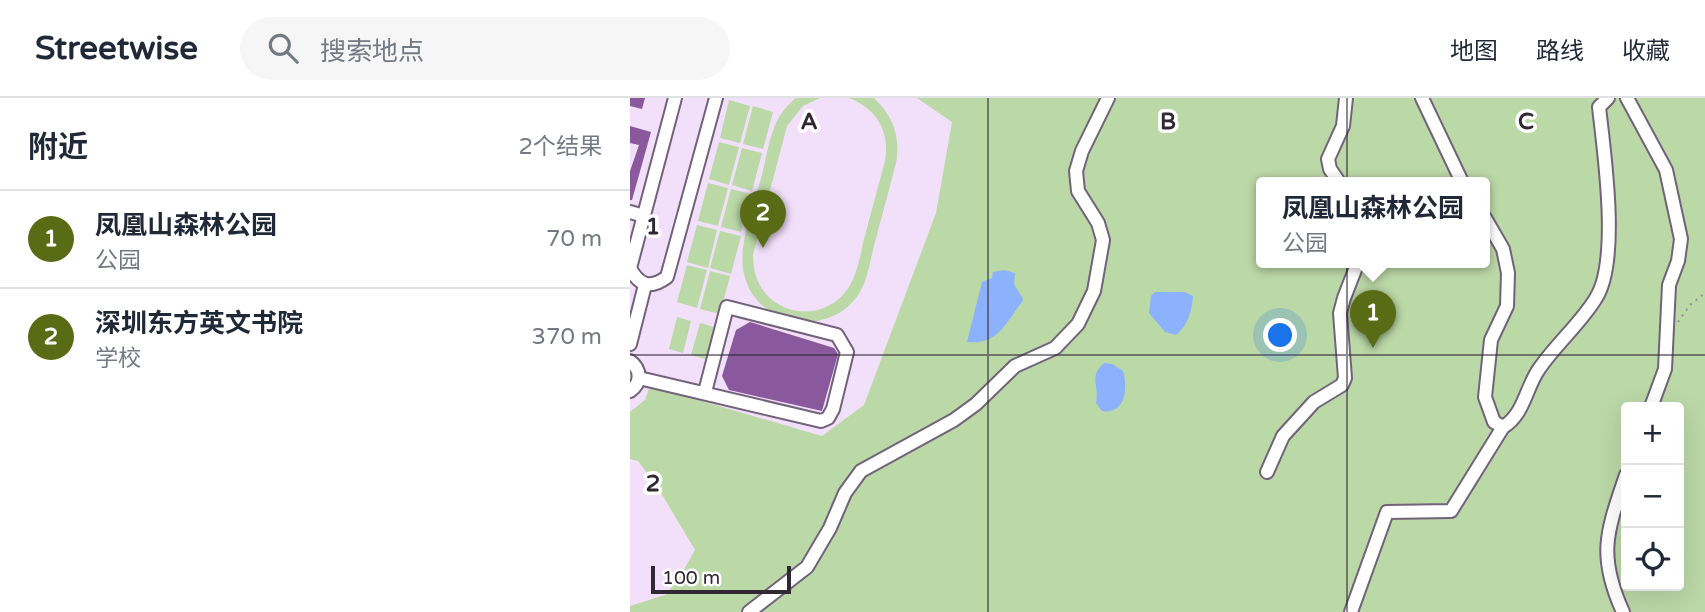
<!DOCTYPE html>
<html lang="zh">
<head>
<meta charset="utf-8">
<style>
  body { margin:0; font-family:"Varela Round","Noto Sans SC",sans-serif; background:#f6f6f7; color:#1f2937 }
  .controls { position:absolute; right:21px; bottom:21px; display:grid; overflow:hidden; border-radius:7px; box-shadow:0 7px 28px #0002 }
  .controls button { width:63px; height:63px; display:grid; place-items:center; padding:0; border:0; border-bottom:2px solid #e0e1e3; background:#fff; color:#1f2937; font:35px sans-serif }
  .scale { position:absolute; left:21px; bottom:18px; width:140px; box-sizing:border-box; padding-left:7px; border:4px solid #302833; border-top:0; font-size:19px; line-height:24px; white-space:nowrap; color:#302833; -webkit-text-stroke:5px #fff; paint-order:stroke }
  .you { position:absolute; left:651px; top:238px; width:24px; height:24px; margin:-18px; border:5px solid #fff; border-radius:50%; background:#1a73e8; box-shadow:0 0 0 10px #1a73e833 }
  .badge { display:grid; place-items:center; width:46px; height:46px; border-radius:50%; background:#5a6b16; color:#fff; font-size:23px; font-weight:700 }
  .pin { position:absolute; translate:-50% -58px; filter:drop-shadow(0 2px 4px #0008) }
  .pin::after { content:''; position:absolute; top:37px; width:24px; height:21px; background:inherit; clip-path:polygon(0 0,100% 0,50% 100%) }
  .popup { position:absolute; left:626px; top:79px; width:234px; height:91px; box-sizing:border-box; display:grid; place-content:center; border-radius:7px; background:#fff; filter:drop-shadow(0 2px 5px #0005); font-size:23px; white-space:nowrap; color:#747a83 }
  .popup b { font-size:26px; color:#1f2937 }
  .popup::after { content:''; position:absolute; left:50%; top:100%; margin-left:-14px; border:14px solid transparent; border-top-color:#fff }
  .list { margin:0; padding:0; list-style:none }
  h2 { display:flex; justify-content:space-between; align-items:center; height:91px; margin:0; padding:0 28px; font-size:30px }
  h2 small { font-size:23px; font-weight:400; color:#747a83 }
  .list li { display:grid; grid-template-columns:46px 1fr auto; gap:21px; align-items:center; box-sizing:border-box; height:98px; padding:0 28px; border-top:2px solid #e0e1e3 }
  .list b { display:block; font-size:26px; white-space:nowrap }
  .list p { margin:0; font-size:23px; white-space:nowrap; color:#747a83 }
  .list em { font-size:23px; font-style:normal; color:#747a83 }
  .icon { flex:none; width:38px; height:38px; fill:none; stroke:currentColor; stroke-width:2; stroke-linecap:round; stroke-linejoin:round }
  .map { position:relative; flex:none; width:1075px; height:514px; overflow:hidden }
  header { display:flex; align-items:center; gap:42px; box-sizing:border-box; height:98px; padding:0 35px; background:#fff; border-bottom:2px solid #e0e1e3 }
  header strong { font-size:33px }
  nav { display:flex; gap:38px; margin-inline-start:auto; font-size:24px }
  .search { width:490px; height:63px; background:#f6f6f7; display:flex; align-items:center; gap:18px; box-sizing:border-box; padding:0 24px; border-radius:38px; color:#747a83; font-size:26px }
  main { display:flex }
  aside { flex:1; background:#fff }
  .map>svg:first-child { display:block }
  .green { fill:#bbd8a7; fill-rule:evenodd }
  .water { fill:#8cb1fd }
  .building { fill:#89589d }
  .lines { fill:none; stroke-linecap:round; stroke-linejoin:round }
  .minor-casing { stroke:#72627a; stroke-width:16 }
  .path { stroke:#9a8ca0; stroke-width:2; stroke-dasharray:2 5; stroke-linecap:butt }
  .minor { stroke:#fff; stroke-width:12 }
  .grid { fill:none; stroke:#302833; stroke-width:2; stroke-opacity:0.55 }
  .grid-label { font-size:23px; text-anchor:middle; font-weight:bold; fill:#302833; stroke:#fff; stroke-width:7; stroke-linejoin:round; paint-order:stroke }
</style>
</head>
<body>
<header>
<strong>Streetwise</strong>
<div class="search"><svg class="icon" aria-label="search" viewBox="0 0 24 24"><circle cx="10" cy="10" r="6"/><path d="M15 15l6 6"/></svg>搜索地点</div>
<nav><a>地图</a><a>路线</a><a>收藏</a></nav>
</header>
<main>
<aside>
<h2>附近<small>2个结果</small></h2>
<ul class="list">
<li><span class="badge">1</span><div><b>凤凰山森林公园</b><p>公园</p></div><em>70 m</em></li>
<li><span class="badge">2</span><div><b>深圳东方英文书院</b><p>学校</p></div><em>370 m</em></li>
</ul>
</aside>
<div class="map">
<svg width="1075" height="514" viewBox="0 0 1075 514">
  <rect width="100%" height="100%" fill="#f2dffa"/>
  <!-- green -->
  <g class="green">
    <path d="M166,0h24l-17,8 -16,20 -34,129c0,21 8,40 27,50 22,13 52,6 67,-15 10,-14 13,-34 17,-51 7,-26 14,-52 21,-78 5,-30 -8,-52 -36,-63h25c19,18 27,39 22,65 -7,28 -15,55 -22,83 -4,15 -6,32 -14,46 -28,47 -104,36 -116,-18 -7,-28 11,-71 18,-99 4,-17 7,-36 14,-52 5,-10 11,-18 20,-25z"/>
    <path d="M287,0h788v514h-1075v-6l35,-11 13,-15 17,-30 -38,-64 -19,-25 -8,-2v-47l15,-12 5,-14 172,50 42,-31 72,-192 16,-91zM631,84h224v80h-224zM996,309h53v179h-53z"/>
    <path d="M99,2l21,6 -10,37 -20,-5z"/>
    <path d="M123,8l20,6 -10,37 -20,-5z"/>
    <path d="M89,44l20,5 -10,38 -20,-6z"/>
    <path d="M112,50l20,5 -10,38 -20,-6z"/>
    <path d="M78,85l20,5 -10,38 -20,-5z"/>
    <path d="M101,91l20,5 -10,38 -20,-5z"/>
    <path d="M67,127l20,5 -9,38 -21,-6z"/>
    <path d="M90,133l21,5 -10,38 -21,-6z"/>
    <path d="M57,167l20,5 -10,38 -20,-6z"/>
    <path d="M80,173l20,5 -10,38 -20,-5z"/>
    <path d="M47,219l14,4 -8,32 -14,-4z"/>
    <path d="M70,225l14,4 -8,32 -15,-4z"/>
  </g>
  <!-- water -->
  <g class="water">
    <path d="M374,172l11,3 -1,11 9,15 -1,3c-17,21 -23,43 -55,40l15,-60 10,-4 1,-6z"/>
    <path d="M525,194h30l8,4c-1,15 -5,29 -17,39l-11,-3 -16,-19 2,-17z"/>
    <path d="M474,265l8,1 11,7c5,16 3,44 -21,40l-6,-8c4,-18 -8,-26 8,-40z"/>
  </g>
  <!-- building -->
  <g class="building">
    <path d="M0,0h15l-3,11 -12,-3z"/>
    <path d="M0,28l21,6 -19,68h-2v-29l9,-26 -9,-2z"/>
    <path d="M120,224l84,26 4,6 -16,57 -93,-21 -7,-14 14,-46z"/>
  </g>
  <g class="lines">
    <!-- minor casing -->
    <g class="minor-casing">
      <g id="minor">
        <path d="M45,0l-45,170c9,18 21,21 37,9l49,-179"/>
        <path d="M792,0l40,84"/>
        <path d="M997,0l39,72 15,69 -3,22 -9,24 -4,84 -14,38"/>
        <path d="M709,84l-9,-13 -2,-10 15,-33 3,-28"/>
        <path d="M0,114l14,4"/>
        <path d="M855,120l18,31 5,24 -1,33 -16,34 -6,57 9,25 9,5c21,-12 23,-40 36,-58 17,-25 42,-46 57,-71 24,-38 8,-146 3,-191l9,-9"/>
        <path d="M0,246l15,-59"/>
        <path d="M0,263c11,8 12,22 0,30"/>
        <path d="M9,280l182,43 7,-3 5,-9 14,-57 -10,-17 -110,-28 -22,85"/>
        <path d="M637,374l16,-36 31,-34 28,-17 3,-7 -5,-65 4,-15 14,-36"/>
        <path d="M119,514l58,-45 23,-39 15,-35 16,-22 93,-51 22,-16 39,-38 40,-18 23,-24 16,-33 9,-51 -5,-17 -20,-32 -2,-20 6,-20 26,-53"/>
        <path d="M721,514l36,-100 64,-1 52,-84"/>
        <path d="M993,514c-26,-57 -16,-81 3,-137"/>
      </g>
    </g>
    <!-- path -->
    <path class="path" d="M1048,224l12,-17 15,-12"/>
    <!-- minor -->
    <use href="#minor" class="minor"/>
  </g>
  <!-- grid -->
  <path class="grid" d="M358,0v514M717,0v514M0,257h1075"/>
  <g class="grid-label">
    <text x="179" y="31">A</text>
    <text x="538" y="31">B</text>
    <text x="896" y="31">C</text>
    <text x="23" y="136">1</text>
    <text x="23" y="393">2</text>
  </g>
</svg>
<div class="controls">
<button>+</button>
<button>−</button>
<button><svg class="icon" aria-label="locate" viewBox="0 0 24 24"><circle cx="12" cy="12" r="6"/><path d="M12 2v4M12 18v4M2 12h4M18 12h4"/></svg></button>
</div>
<div class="scale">100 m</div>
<div class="you"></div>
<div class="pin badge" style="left:743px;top:250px">1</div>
<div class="popup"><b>凤凰山森林公园</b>公园</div>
<div class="pin badge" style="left:133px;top:150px">2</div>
</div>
</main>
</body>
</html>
